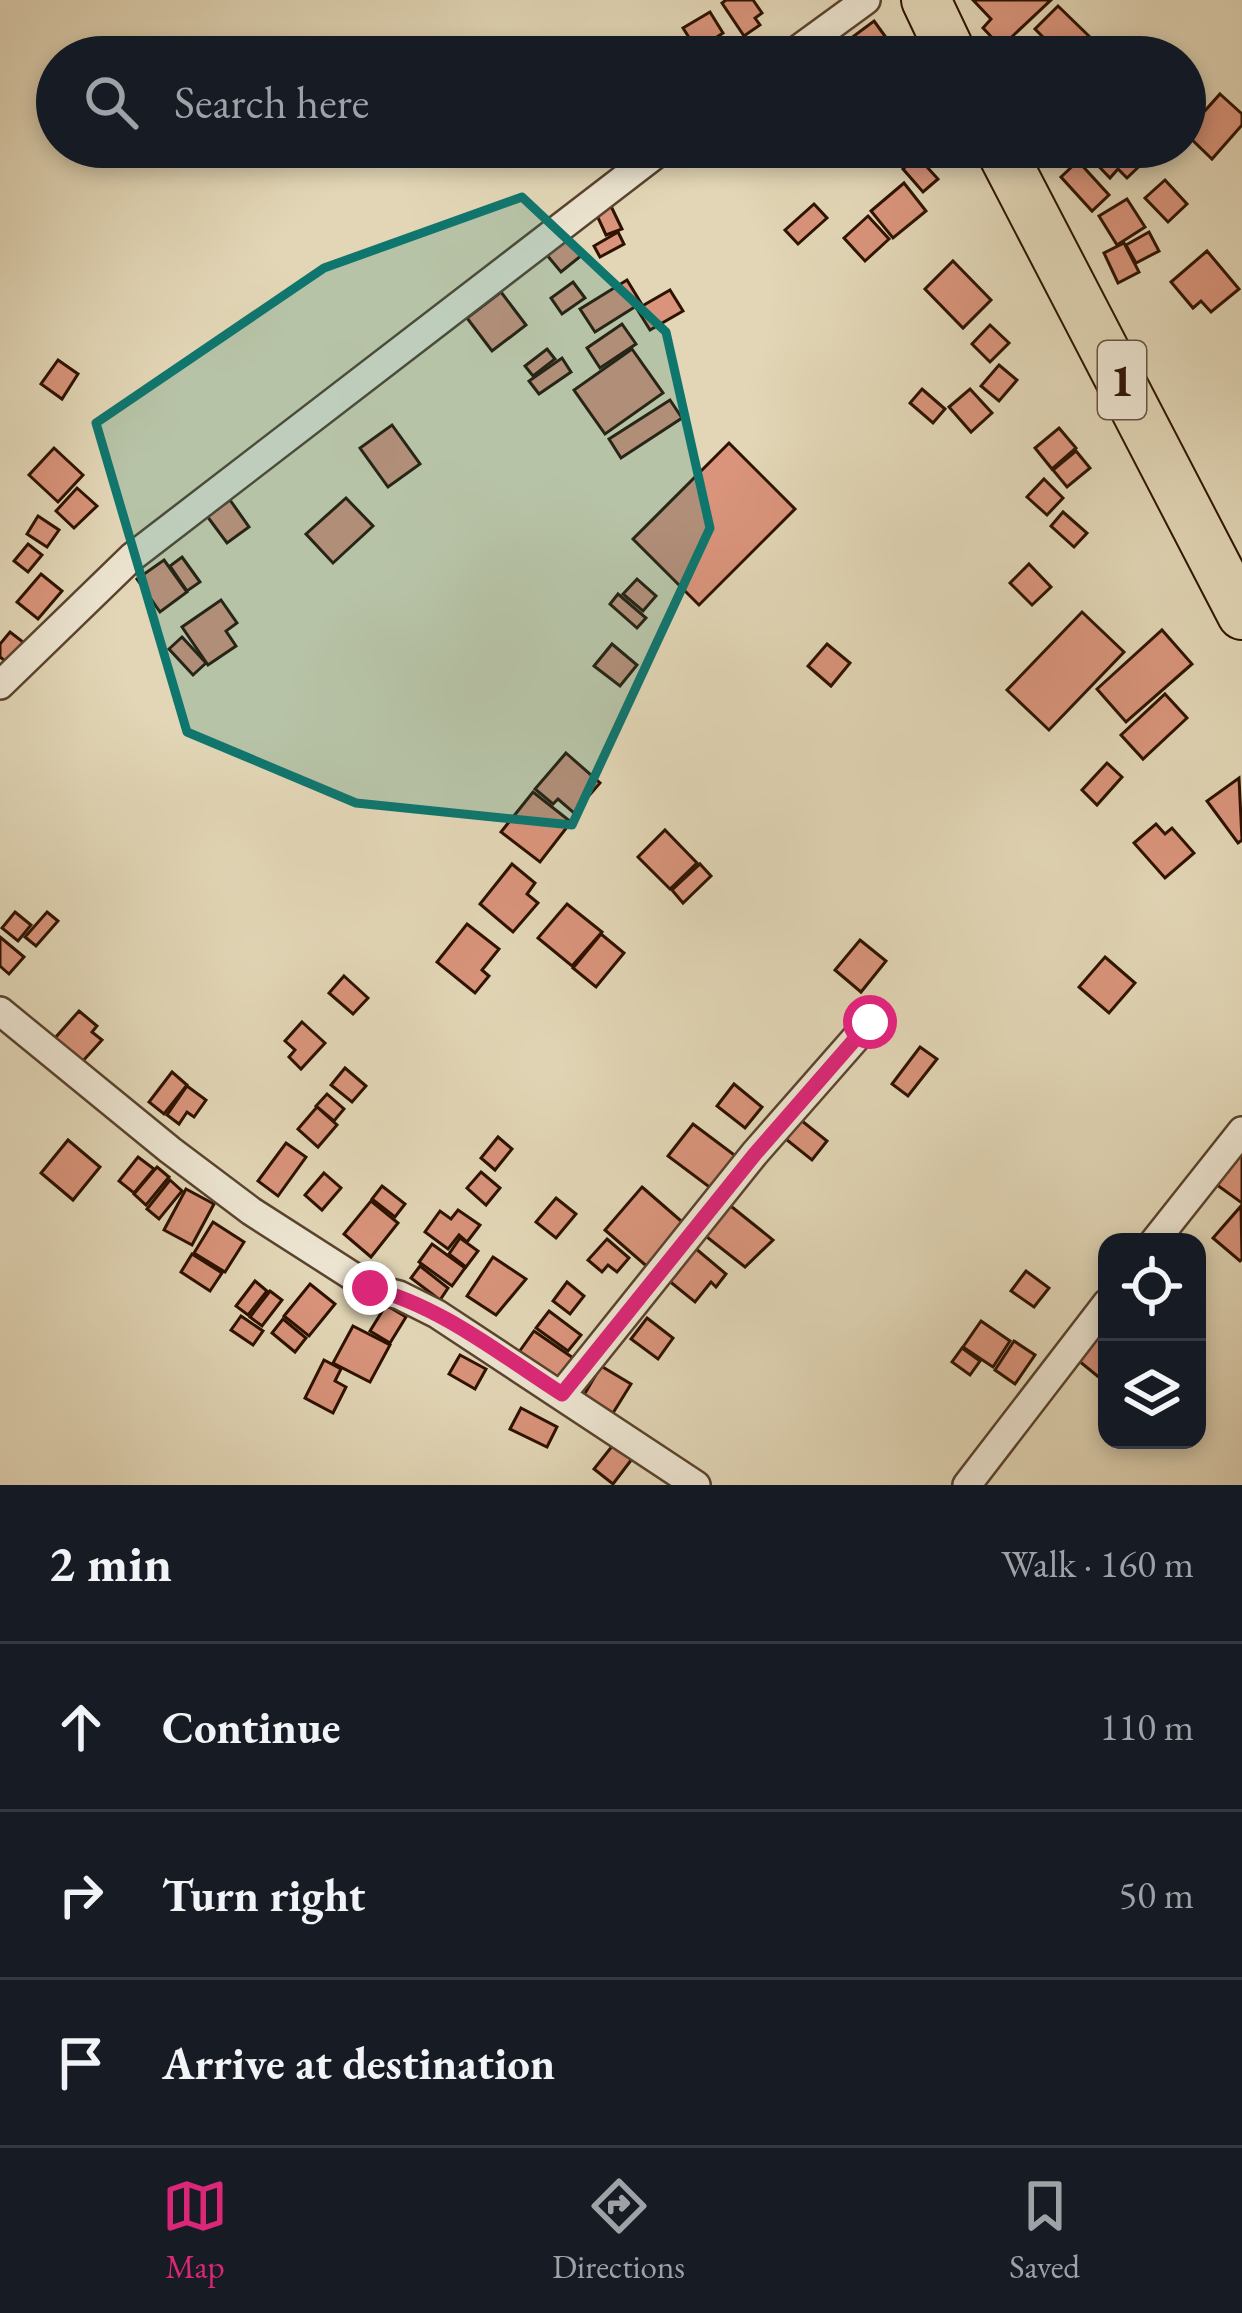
<!DOCTYPE html>
<html lang="en">
<head>
<meta charset="utf-8">
<style>
  body { margin:0; font-family:"EB Garamond",serif; background:#242831; color:#f1f3f6 }
  .controls { position:absolute; right:36px; bottom:36px; display:grid; overflow:hidden; border-radius:24px; box-shadow:0 6px 18px #0003 }
  .controls button { width:108px; height:108px; display:grid; place-items:center; padding:0; border:0; border-bottom:3px solid #363941; background:#171b24; color:#f1f3f6; font:60px sans-serif }
  .stop { position:absolute; width:36px; height:36px; margin:-27px; border:9px solid #db2777; border-radius:50%; background:#fff }
  .stop.end { background:#db2777; border-color:#fff; box-shadow:0 3px 12px #0008 }
  .list { margin:0; padding:0; list-style:none }
  h2 { display:flex; justify-content:space-between; align-items:center; height:156px; margin:0; padding:0 48px; font-size:51px }
  h2 small { font-size:39px; font-weight:400; color:#9ea1a6 }
  .list li { display:grid; grid-template-columns:78px 1fr auto; gap:36px; align-items:center; box-sizing:border-box; height:168px; padding:0 48px; border-top:3px solid #363941 }
  .list b { display:block; font-size:45px; white-space:nowrap }
  .list em { font-size:39px; font-style:normal; color:#9ea1a6 }
  .icon { flex:none; width:66px; height:66px; fill:none; stroke:currentColor; stroke-width:2; stroke-linecap:round; stroke-linejoin:round }
  .map { position:relative; flex:none; width:1242px; height:1485px; overflow:hidden }
  .search { position:absolute; background:#171b24; box-shadow:0 6px 18px #0003; left:36px; right:36px; top:36px; height:132px; display:flex; align-items:center; gap:30px; box-sizing:border-box; padding:0 42px; border-radius:66px; color:#9ea1a6; font-size:45px }
  .sheet { height:660px; background:#171b24 }
  nav { display:flex; justify-content:space-around; align-items:center; box-sizing:border-box; height:168px; border-top:3px solid #363941; background:#171b24; font-size:33px; color:#9ea1a6 }
  nav a { display:grid; justify-items:center; gap:6px }
  nav .on { color:#db2777 }
  .map>svg:first-child { display:block }
  .building { fill:#d9947b; stroke:#2d1200; stroke-width:3 }
  .lines { fill:none; stroke-linecap:round; stroke-linejoin:round }
  .minor-casing { stroke:#5a432e; stroke-width:32 }
  .trunk-casing { stroke:#2d1200; stroke-width:52 }
  .minor { stroke:#ece4d0; stroke-width:27 }
  .trunk { stroke:#e2d6b6; stroke-width:48 }
  .route { stroke:#db2777; stroke-width:15 }
  .marked { fill:#0f766e; fill-opacity:0.2; stroke:#0f766e; stroke-width:9; stroke-linejoin:round }
  .labels { text-anchor:middle; dominant-baseline:central; stroke-width:10; stroke-linejoin:round; paint-order:stroke }
  .shield { fill:#ece4d0; stroke:#66513e; stroke-width:3 }
  .shield-label { font-size:45px; font-weight:bold; fill:#2d1200 }
</style>
</head>
<body>
<div class="map">
<svg width="1242" height="1485" viewBox="0 0 1242 1485">
  <rect width="100%" height="100%" fill="#e2d6b6"/>
  <filter id="stains"><feTurbulence type="fractalNoise" baseFrequency=".00167" numOctaves="4"/><feColorMatrix values="0 0 0 0 .2 0 0 0 0 .09 0 0 0 0 .02 0 0 0 .5 -.17"/></filter>
  <radialGradient id="worn" r=".72"><stop offset=".6" stop-color="#630" stop-opacity="0"/><stop offset="1" stop-color="#630" stop-opacity=".3"/></radialGradient>
  <!-- building -->
  <g class="building">
    <path d="M726,0h27l9,13 -7,5 5,7 -16,11 -22,-33z"/>
    <path d="M973,0h78l-50,47 -18,-19 8,-9z"/>
    <path d="M1058,6l35,34 -16,17h-14l-28,-28z"/>
    <path d="M710,12l13,21 -26,17 -14,-22z"/>
    <path d="M874,21l24,33 -64,3 -3,-4z"/>
    <path d="M1220,94l22,20v11l-30,34 -27,-26z"/>
    <path d="M891,147h33l-26,19 -11,-16z"/>
    <path d="M1154,147l2,3 -29,28 -9,-9 -8,9 -29,-30z"/>
    <path d="M917,156l21,23 -15,13 -20,-23z"/>
    <path d="M1078,161l31,34 -17,16 -31,-34z"/>
    <path d="M1165,180l22,24 -19,18 -23,-24z"/>
    <path d="M904,183l22,28 -33,27 -22,-27z"/>
    <path d="M1127,199l18,28 -28,18 -18,-29z"/>
    <path d="M609,202l13,27 -16,6 -12,-26z"/>
    <path d="M814,204l13,14 -29,26 -13,-14z"/>
    <path d="M868,216l21,23 -24,22 -21,-23z"/>
    <path d="M618,232l6,12 -24,13 -6,-11z"/>
    <path d="M1149,232l10,19 -23,12 -10,-18z"/>
    <path d="M567,237l15,18 -21,17 -15,-18z"/>
    <path d="M1124,243l15,29 -21,11 -14,-30z"/>
    <path d="M1207,251l32,38 -28,23 -10,-11 -8,7 -22,-26z"/>
    <path d="M953,261l38,39 -28,28 -38,-39z"/>
    <path d="M627,280l14,23 -46,29 -15,-23z"/>
    <path d="M573,282l12,16 -23,16 -11,-16z"/>
    <path d="M670,290l13,21 -33,19 -13,-21z"/>
    <path d="M501,292l25,33 -34,26 -25,-33z"/>
    <path d="M622,324l14,20 -36,24 -13,-20z"/>
    <path d="M990,325l19,18 -19,19 -18,-18z"/>
    <path d="M547,349l8,10 -22,17 -8,-10z"/>
    <path d="M632,349l31,44 -58,41 -31,-44z"/>
    <path d="M562,358l9,14 -32,22 -10,-13z"/>
    <path d="M58,360l20,14 -16,25 -21,-15z"/>
    <path d="M999,365l18,15 -18,21 -18,-15z"/>
    <path d="M922,389l23,20 -12,14 -23,-20z"/>
    <path d="M970,389l22,24 -21,19 -22,-25z"/>
    <path d="M670,400l12,18 -61,40 -12,-19z"/>
    <path d="M392,425l28,39 -32,23 -28,-39z"/>
    <path d="M1059,428l17,20 -24,21 -17,-21z"/>
    <path d="M729,443l66,66 -96,96 -66,-66z"/>
    <path d="M54,448l29,27 -25,27 -29,-27z"/>
    <path d="M1076,451l14,17 -23,19 -14,-17z"/>
    <path d="M1044,479l19,19 -16,17 -20,-18z"/>
    <path d="M77,488l20,18 -23,22 -18,-17z"/>
    <path d="M346,498l27,28 -40,37 -27,-29z"/>
    <path d="M230,500l19,27 -22,16 -20,-27z"/>
    <path d="M1063,512l24,21 -13,14 -23,-21z"/>
    <path d="M38,516l21,14 -12,17 -20,-13z"/>
    <path d="M28,544l14,11 -14,17 -14,-11z"/>
    <path d="M182,557l18,25 -13,9 -17,-25z"/>
    <path d="M164,560l23,32 -27,20 -23,-33z"/>
    <path d="M1029,564l22,23 -19,18 -22,-22z"/>
    <path d="M41,574l21,17 -24,28 -21,-17z"/>
    <path d="M637,579l19,17 -13,15 -20,-17z"/>
    <path d="M618,594l28,24 -9,10 -27,-24z"/>
    <path d="M221,600l16,23 -11,8 10,15 -28,19 -26,-38z"/>
    <path d="M1082,612l42,40 -75,78 -42,-40z"/>
    <path d="M1162,630l30,34 -66,58 -29,-33z"/>
    <path d="M10,632l13,10 -15,21 -8,-6v-13z"/>
    <path d="M182,637l24,26 -13,12 -24,-26z"/>
    <path d="M612,644l25,21 -17,21 -26,-20z"/>
    <path d="M827,644l23,19 -19,23 -23,-20z"/>
    <path d="M1165,694l22,24 -44,41 -22,-24z"/>
    <path d="M566,753l34,30 -26,30 -16,-14 -5,5 -18,-15z"/>
    <path d="M1107,763l15,14 -25,28 -15,-15z"/>
    <path d="M1239,778l3,62 -4,3 -31,-42z"/>
    <path d="M533,792l38,30 -31,40 -39,-30z"/>
    <path d="M1156,824l9,10 7,-6 22,25 -29,25 -31,-35z"/>
    <path d="M665,830l32,33 -27,26 -32,-32z"/>
    <path d="M512,864l23,19 -8,11 11,9 -25,29 -33,-28z"/>
    <path d="M700,864l11,12 -28,27 -11,-13z"/>
    <path d="M567,904l35,28 -30,34 -34,-28z"/>
    <path d="M15,912l16,13 -13,16 -16,-13z"/>
    <path d="M47,912l11,9 -22,25 -11,-9z"/>
    <path d="M467,924l32,25 -17,21 7,6 -14,17 -38,-31z"/>
    <path d="M601,934l23,19 -28,34 -23,-19z"/>
    <path d="M0,937l24,20 -15,17 -9,-8z"/>
    <path d="M860,940l26,21 -25,31 -26,-22z"/>
    <path d="M1105,957l30,26 -26,30 -30,-26z"/>
    <path d="M344,976l24,22 -15,16 -24,-21z"/>
    <path d="M79,1011l18,15 -5,6 10,8 -20,22 -27,-24z"/>
    <path d="M302,1022l23,21 -24,26 -12,-12 6,-7 -10,-9z"/>
    <path d="M920,1047l17,12 -29,37 -16,-12z"/>
    <path d="M345,1068l21,18 -14,16 -21,-17z"/>
    <path d="M172,1072l15,13 -23,29 -15,-12z"/>
    <path d="M734,1084l28,23 -17,21 -28,-22z"/>
    <path d="M187,1086l19,14 -12,17 -7,-5 -8,12 -12,-9z"/>
    <path d="M327,1094l17,15 -10,12 -18,-15z"/>
    <path d="M317,1107l20,18 -19,22 -20,-18z"/>
    <path d="M797,1117l30,24 -15,19 -30,-24z"/>
    <path d="M693,1124l48,36 -25,32 -48,-36z"/>
    <path d="M498,1137l14,12 -17,21 -14,-12z"/>
    <path d="M68,1140l32,27 -27,33 -32,-27z"/>
    <path d="M286,1143l20,14 -28,39 -20,-15z"/>
    <path d="M1242,1152v51l-29,-21z"/>
    <path d="M138,1157l16,12 -20,24 -15,-12z"/>
    <path d="M157,1167l12,10 -23,28 -12,-11z"/>
    <path d="M481,1172l19,16 -14,17 -19,-17z"/>
    <path d="M324,1173l17,15 -19,22 -17,-15z"/>
    <path d="M170,1180l12,11 -23,28 -12,-10z"/>
    <path d="M382,1186l23,18 -10,13 -23,-18z"/>
    <path d="M642,1187l46,40 -37,43 -46,-40z"/>
    <path d="M186,1189l28,15 -22,41 -28,-15z"/>
    <path d="M556,1198l20,16 -20,24 -20,-16z"/>
    <path d="M722,1199l51,41 -28,27 -47,-37z"/>
    <path d="M371,1201l27,22 -27,34 -27,-23z"/>
    <path d="M1241,1206l1,53 -2,2 -27,-23z"/>
    <path d="M458,1210l22,15 -13,17 -8,-7 -11,14 -23,-17 15,-21 11,8z"/>
    <path d="M213,1222l31,20 -19,30 -31,-19z"/>
    <path d="M460,1238l18,13 -12,16 -17,-13z"/>
    <path d="M607,1239l22,19 -12,14 -9,-7 -6,7 -14,-12z"/>
    <path d="M432,1244l33,24 -13,18 -33,-24z"/>
    <path d="M695,1248l31,26 -10,13 -5,-5 -16,20 -27,-22z"/>
    <path d="M192,1254l30,19 -12,18 -29,-19z"/>
    <path d="M493,1257l33,22 -30,36 -29,-19z"/>
    <path d="M420,1266l28,22 -8,12 -29,-22z"/>
    <path d="M1026,1271l23,17 -15,19 -23,-16z"/>
    <path d="M255,1281l12,10 -19,24 -12,-9z"/>
    <path d="M567,1282l17,14 -14,18 -17,-13z"/>
    <path d="M310,1284l25,20 -26,32 -25,-20z"/>
    <path d="M270,1291l12,9 -20,26 -12,-9z"/>
    <path d="M386,1305l20,12 -16,26 -20,-12z"/>
    <path d="M549,1311l32,24 -13,16 -32,-23z"/>
    <path d="M241,1316l22,15 -10,14 -22,-15z"/>
    <path d="M647,1318l26,20 -15,21 -27,-20z"/>
    <path d="M283,1319l23,19 -11,14 -23,-19z"/>
    <path d="M981,1321l29,20 -17,26 -30,-20z"/>
    <path d="M353,1326l37,19 -20,37 -37,-19z"/>
    <path d="M534,1331l42,29 -14,21 -43,-29z"/>
    <path d="M1101,1333l6,5v34l-6,7 -22,-18z"/>
    <path d="M1014,1341l21,14 -20,29 -20,-14z"/>
    <path d="M962,1348l18,13 -10,14 -18,-13z"/>
    <path d="M460,1355l26,14 -11,20 -26,-15z"/>
    <path d="M324,1360l17,9 -6,12 11,6 -13,26 -28,-15z"/>
    <path d="M601,1366l30,18 -18,29 -29,-18z"/>
    <path d="M521,1408l36,19 -10,20 -37,-18z"/>
    <path d="M613,1445l19,14 -19,25 -19,-15z"/>
  </g>
  <g class="lines">
    <!-- minor casing -->
    <g class="minor-casing">
      <g id="minor">
        <path d="M788,57l78,-57"/>
        <path d="M0,685l132,-128 533,-410"/>
        <path d="M0,1011l170,139 81,61 120,77 28,7 38,19 259,171"/>
        <path d="M1154,1242l88,-111"/>
        <path d="M562,1394l193,-241 115,-131"/>
        <path d="M967,1485l140,-182"/>
      </g>
    </g>
    <!-- trunk casing -->
    <g class="trunk-casing">
      <g id="trunk">
        <path d="M926,0l27,57"/>
        <path d="M999,147l243,468"/>
      </g>
    </g>
    <!-- minor -->
    <use href="#minor" class="minor"/>
    <!-- trunk -->
    <use href="#trunk" class="trunk"/>
  </g>
  <g class="lines">
    <!-- route -->
    <path class="route" d="M370,1288c71,18 131,67 192,106l193,-240 115,-132"/>
  </g>
  <!-- marked area -->
  <path class="marked" d="M522,197l144,135 44,196 -138,297 -216,-22 -169,-71 -91,-309 228,-155z"/>
  <g class="labels">
    <!-- shield labels -->
    <rect class="shield" x="1098" y="341" width="48" height="78" rx="9"/>
    <g class="shield-label">
      <text x="1122" y="380">1</text>
    </g>
  </g>
  <rect width="100%" height="100%" filter="url(#stains)"/>
  <rect width="100%" height="100%" fill="url(#worn)"/>
</svg>
<div class="controls">
<button><svg class="icon" aria-label="locate" viewBox="0 0 24 24"><circle cx="12" cy="12" r="6"/><path d="M12 2v4M12 18v4M2 12h4M18 12h4"/></svg></button>
<button><svg class="icon" aria-label="layers" viewBox="0 0 24 24"><path d="M12 4l9 5-9 5-9-5zM3 14l9 5 9-5"/></svg></button>
</div>
<div class="stop" style="left:870px;top:1022px"></div>
<div class="stop end" style="left:370px;top:1288px"></div>
<div class="search"><svg class="icon" aria-label="search" viewBox="0 0 24 24"><circle cx="10" cy="10" r="6"/><path d="M15 15l6 6"/></svg>Search here</div>
</div>
<section class="sheet">
<h2>2 min<small>Walk · 160 m</small></h2>
<ul class="list">
<li><svg class="icon" aria-label="ahead" viewBox="0 0 24 24"><path d="M12 20V5M6 11l6-6 6 6"/></svg><div><b>Continue</b></div><em>110 m</em></li>
<li><svg class="icon" aria-label="right" viewBox="0 0 24 24"><path d="M7 20v-9h11M14 6l5 5-5 5"/></svg><div><b>Turn right</b></div><em>50 m</em></li>
<li><svg class="icon" aria-label="arrive" viewBox="0 0 24 24"><path d="M6 21V4h12l-3 4 3 4H6"/></svg><div><b>Arrive at destination</b></div></li>
</ul>
</section>
<nav>
<a class="on"><svg class="icon" aria-label="map" viewBox="0 0 24 24"><path d="M3 6l6-2 6 2 6-2v14l-6 2-6-2-6 2zM9 4v14M15 6v14"/></svg>Map</a>
<a><svg class="icon" aria-label="directions" viewBox="0 0 24 24"><path d="M12 3l9 9-9 9-9-9zM9 14v-3h6M13 9l2 2-2 2"/></svg>Directions</a>
<a><svg class="icon" aria-label="saved" viewBox="0 0 24 24"><path d="M7 4h10v16l-5-4-5 4z"/></svg>Saved</a>
</nav>
</body>
</html>
